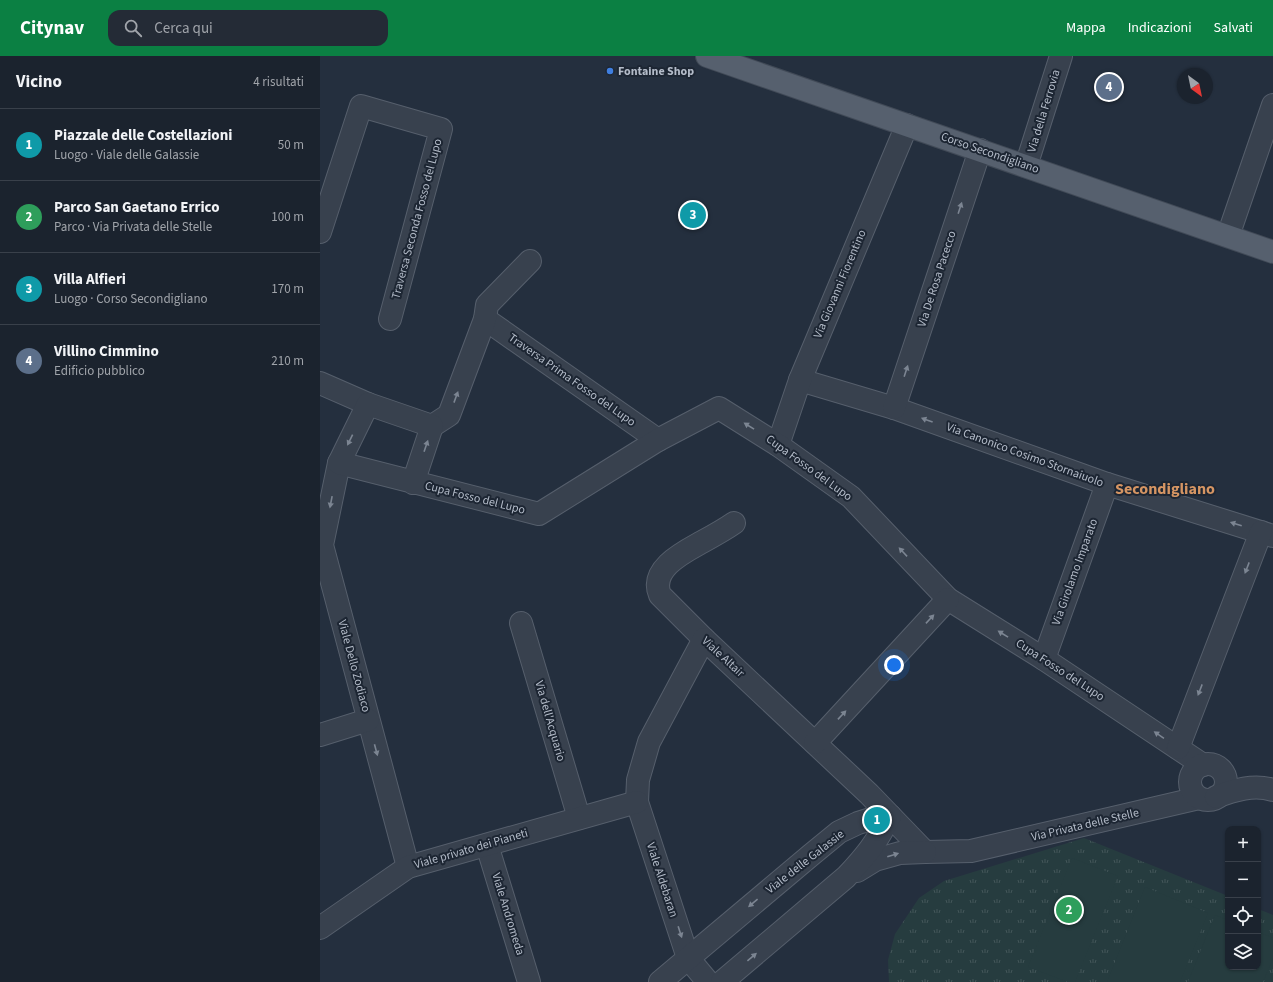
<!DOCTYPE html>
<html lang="it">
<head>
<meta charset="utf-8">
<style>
  body { margin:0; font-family:"Source Sans 3",sans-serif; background:#242b36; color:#f1f3f6 }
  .controls { position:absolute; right:12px; bottom:12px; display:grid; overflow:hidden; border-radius:8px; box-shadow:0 1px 3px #0004 }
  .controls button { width:36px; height:36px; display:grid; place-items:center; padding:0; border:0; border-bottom:1px solid #39404a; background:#1b232e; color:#f1f3f6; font:20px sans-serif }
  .compass { position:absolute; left:857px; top:12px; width:36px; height:36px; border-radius:50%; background:#1b232e; box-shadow:0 1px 3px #0004; rotate:147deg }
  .you { position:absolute; left:574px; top:609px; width:14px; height:14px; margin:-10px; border:3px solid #fff; border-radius:50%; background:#1a73e8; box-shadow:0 0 0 6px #1a73e833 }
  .badge { display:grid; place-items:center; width:26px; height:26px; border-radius:50%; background:#0b8043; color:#fff; font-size:13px; font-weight:700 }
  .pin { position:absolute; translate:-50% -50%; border:2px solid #fff; box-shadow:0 1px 4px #0006 }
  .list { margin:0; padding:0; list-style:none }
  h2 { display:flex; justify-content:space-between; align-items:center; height:52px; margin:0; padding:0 16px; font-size:17px }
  h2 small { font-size:13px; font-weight:400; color:#a0a4aa }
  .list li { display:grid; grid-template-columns:26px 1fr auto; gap:12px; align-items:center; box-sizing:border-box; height:72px; padding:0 16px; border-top:1px solid #39404a }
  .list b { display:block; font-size:15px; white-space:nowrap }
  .list p { margin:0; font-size:13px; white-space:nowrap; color:#a0a4aa }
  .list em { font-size:13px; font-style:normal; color:#a0a4aa }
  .icon { flex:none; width:22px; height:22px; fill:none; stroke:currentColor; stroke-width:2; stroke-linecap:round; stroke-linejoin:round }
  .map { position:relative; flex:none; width:953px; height:926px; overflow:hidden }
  header { display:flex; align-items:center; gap:24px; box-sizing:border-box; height:56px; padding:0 20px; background:#0b8043; color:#fff }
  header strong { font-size:19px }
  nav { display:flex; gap:22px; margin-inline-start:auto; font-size:14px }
  .search { width:280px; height:36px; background:#242b36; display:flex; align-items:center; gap:10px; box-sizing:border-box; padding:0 14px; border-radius:12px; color:#a0a4aa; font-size:15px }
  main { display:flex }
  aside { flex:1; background:#1b232e }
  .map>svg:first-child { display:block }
  .grass { fill:url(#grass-tufts) }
  .pitch { fill:#263c3f }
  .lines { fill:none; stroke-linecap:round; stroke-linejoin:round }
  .minor-casing { stroke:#565f6c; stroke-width:24 }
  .major-casing { stroke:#414a57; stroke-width:24 }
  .minor { stroke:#38414e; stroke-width:22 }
  .major { stroke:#56606e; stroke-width:22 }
  .oneway { fill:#7c8592 }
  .shop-dot { fill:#3f7fe0; stroke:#1d2633; stroke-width:1.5 }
  .labels { text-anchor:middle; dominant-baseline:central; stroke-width:4; stroke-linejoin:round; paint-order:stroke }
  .poi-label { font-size:12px; font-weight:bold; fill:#b4bcc9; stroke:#1d2633; text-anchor:start }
  .street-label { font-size:12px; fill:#b4bcc9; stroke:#1d2633 }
  .district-label { font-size:16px; font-weight:bold; fill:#d59563; stroke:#1d2633 }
</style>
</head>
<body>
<header>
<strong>Citynav</strong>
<div class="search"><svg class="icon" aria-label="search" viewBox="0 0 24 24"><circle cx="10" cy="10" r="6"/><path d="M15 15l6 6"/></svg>Cerca qui</div>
<nav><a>Mappa</a><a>Indicazioni</a><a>Salvati</a></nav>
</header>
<main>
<aside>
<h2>Vicino<small>4 risultati</small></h2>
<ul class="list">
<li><span class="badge" style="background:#0f9aa8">1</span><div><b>Piazzale delle Costellazioni</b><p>Luogo · Viale delle Galassie</p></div><em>50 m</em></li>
<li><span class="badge" style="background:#2e9e5b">2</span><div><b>Parco San Gaetano Errico</b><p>Parco · Via Privata delle Stelle</p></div><em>100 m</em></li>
<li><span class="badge" style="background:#0f9aa8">3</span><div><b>Villa Alfieri</b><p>Luogo · Corso Secondigliano</p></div><em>170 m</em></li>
<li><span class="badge" style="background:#5c6f8a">4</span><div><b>Villino Cimmino</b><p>Edificio pubblico</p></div><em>210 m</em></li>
</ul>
</aside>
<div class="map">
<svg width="953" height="926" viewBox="0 0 953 926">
  <defs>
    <pattern id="grass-tufts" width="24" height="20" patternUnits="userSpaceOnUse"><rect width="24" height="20" fill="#263c3f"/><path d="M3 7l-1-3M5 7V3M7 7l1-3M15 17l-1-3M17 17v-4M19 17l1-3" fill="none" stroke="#435659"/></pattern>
  </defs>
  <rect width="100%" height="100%" fill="#242f3e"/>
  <!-- grass -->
  <path class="grass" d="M764,782l144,58v71h30v-58l15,6v67h-384l-1,-22 7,-26 24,-36 25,-17z"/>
  <!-- pitch -->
  <g class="pitch">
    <path d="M752,802l46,18 -43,106h-7l-40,-15z"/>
    <path d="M825,831l63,26 -28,69h-73z"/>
    <path d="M895,859l13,5v47h30v-35l15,6v20l-10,24h-75z"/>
  </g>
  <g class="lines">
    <!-- minor casing -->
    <g class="minor-casing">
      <g id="minor">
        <path d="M706,110l35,-110"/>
        <path d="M0,176l41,-126 80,23 -51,190"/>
        <path d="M908,180l45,-131"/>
        <path d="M165,263l173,121"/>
        <path d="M480,324l94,28 213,76 166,52"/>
        <path d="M0,327l48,21"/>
        <path d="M574,352l86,-258"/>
        <path d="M112,370l17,-11 36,-96 2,-14 43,-44"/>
        <path d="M458,389l22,-65 107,-255"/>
        <path d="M19,407l-17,82 86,322"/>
        <path d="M93,427l19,-57 -64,-22 -29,59 200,51 119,-74 61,-32 59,37 73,52 97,102 96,60 159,106"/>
        <path d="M414,467c-10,7 -21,13 -32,19 -18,10 -53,27 -42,53l44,44 165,155 56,58 46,-1 228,-53"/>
        <path d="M201,567l58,195"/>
        <path d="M384,583l-55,103 -11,38 -1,22 51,156 20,24"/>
        <path d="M724,603l63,-175"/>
        <path d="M0,679l48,-15"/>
        <path d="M495,687l133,-144"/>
        <path d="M858,692l83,-216"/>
        <circle cx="888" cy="726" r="18"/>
        <path d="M896,741c18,-7 38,-13 57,-7"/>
        <path d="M167,789l42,137"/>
        <path d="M537,815l18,-11 25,-7 25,-1"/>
        <path d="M0,872l88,-61 229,-65"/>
        <path d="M340,926l151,-127 28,-23 19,-9 16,-5 16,-2"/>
        <path d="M402,926l124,-105c19,-20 31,-35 44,-61"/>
      </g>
    </g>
    <!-- major casing -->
    <g class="major-casing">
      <path id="major" d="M387,0l566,196"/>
    </g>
    <!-- minor -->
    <use href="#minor" class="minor"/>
    <!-- major -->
    <use href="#major" class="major"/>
  </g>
  <!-- one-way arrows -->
  <defs><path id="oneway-solid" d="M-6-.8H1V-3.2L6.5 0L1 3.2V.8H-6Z"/></defs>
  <g class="oneway">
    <use href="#oneway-solid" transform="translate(640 152) rotate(-72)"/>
    <use href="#oneway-solid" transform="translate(586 315) rotate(-72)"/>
    <use href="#oneway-solid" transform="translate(136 341) rotate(-70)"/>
    <use href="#oneway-solid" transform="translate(607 364) rotate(-160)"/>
    <use href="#oneway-solid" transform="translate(429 370) rotate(-148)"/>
    <use href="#oneway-solid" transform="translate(30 384) rotate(116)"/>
    <use href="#oneway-solid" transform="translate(106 390) rotate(-71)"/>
    <use href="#oneway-solid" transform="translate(11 446) rotate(101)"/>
    <use href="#oneway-solid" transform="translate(916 468) rotate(-163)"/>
    <use href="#oneway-solid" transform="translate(583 496) rotate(-133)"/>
    <use href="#oneway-solid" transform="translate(927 512) rotate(111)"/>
    <use href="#oneway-solid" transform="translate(610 563) rotate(-47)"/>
    <use href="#oneway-solid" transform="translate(683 578) rotate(-148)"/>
    <use href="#oneway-solid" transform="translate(880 634) rotate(111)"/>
    <use href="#oneway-solid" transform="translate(522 659) rotate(-47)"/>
    <use href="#oneway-solid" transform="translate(839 679) rotate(-146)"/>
    <use href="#oneway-solid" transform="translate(56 694) rotate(75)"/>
    <use href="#oneway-solid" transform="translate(573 799) rotate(-17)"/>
    <use href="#oneway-solid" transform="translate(433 847) rotate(140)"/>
    <use href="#oneway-solid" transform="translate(360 876) rotate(72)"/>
    <use href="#oneway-solid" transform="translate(432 901) rotate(-40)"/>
  </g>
  <!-- markers -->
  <circle class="shop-dot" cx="290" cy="15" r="4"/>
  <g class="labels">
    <!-- poi labels -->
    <g class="poi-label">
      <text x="298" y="15">Fontaine Shop</text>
    </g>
    <!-- street labels -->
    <g class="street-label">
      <text transform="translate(724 55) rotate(-73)">Via della Ferrovia</text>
      <text transform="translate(670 97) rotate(19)">Corso Secondigliano</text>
      <text transform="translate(97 163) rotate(-75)">Traversa Seconda Fosso del Lupo</text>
      <text transform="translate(617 223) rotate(-72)">Via De Rosa Pacecco</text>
      <text transform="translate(520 228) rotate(-67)">Via Giovanni Fiorentino</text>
      <text transform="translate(252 324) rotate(35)">Traversa Prima Fosso del Lupo</text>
      <text transform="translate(705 399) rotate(20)">Via Canonico Cosimo Stornaiuolo</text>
      <text transform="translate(489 412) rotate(36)">Cupa Fosso del Lupo</text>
      <text transform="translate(155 442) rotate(14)">Cupa Fosso del Lupo</text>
      <text transform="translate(755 516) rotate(-70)">Via Girolamo Imparato</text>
      <text transform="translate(403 601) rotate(43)">Viale Altair</text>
      <text transform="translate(34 610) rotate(75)">Viale Dello Zodiaco</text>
      <text transform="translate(740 614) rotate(33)">Cupa Fosso del Lupo</text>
      <text transform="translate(230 665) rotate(74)">Via dell'Acquario</text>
      <text transform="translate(765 769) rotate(-13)">Via Privata delle Stelle</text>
      <text transform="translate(151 793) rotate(-16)">Viale privato dei Pianeti</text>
      <text transform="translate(485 806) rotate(-38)">Viale delle Galassie</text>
      <text transform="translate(342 824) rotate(72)">Viale Aldebaran</text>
      <text transform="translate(188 858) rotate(73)">Viale Andromeda</text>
    </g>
    <!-- district labels -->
    <g class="district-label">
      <text x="845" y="433">Secondigliano</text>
    </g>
  </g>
</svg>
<div class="controls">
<button>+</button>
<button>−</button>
<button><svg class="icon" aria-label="locate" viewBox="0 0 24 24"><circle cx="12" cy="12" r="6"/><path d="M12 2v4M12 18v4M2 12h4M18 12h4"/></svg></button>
<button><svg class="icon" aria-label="layers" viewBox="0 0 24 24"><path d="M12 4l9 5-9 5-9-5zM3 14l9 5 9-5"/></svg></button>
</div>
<svg class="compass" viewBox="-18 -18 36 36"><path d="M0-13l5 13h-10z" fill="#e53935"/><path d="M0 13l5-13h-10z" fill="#a0a4aa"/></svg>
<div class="you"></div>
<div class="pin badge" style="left:557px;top:764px;background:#0f9aa8">1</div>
<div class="pin badge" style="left:749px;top:854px;background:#2e9e5b">2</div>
<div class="pin badge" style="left:373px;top:159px;background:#0f9aa8">3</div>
<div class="pin badge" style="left:789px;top:31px;background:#5c6f8a">4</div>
</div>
</main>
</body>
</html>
